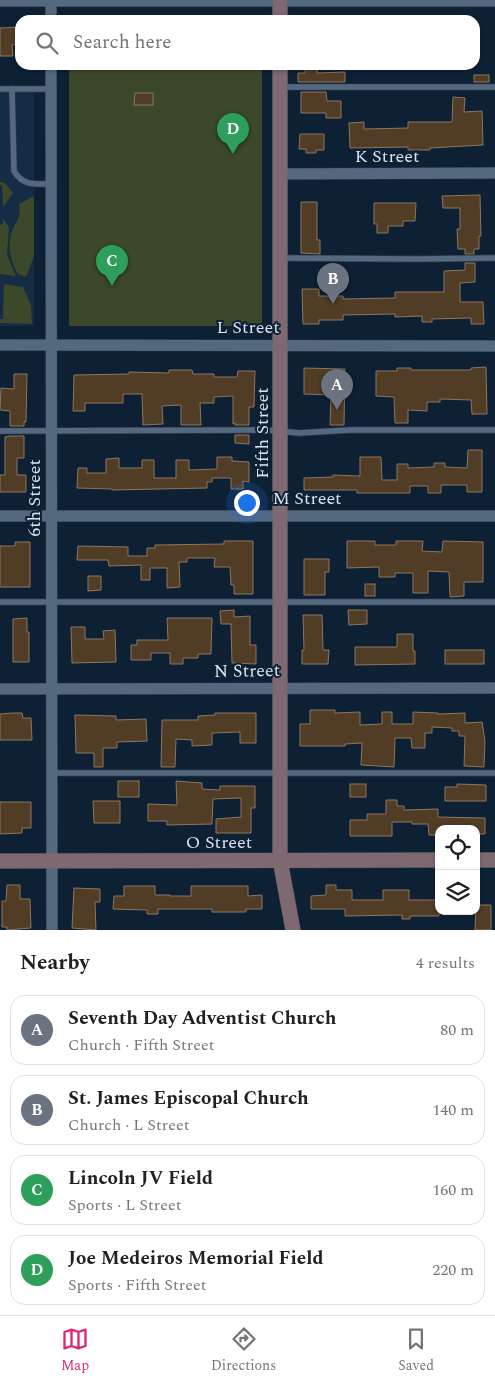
<!DOCTYPE html>
<html lang="en">
<head>
<meta charset="utf-8">
<style>
  body { margin:0; font-family:Spectral,serif; background:#f2f2f2; color:#202124 }
  .controls { position:absolute; right:15px; bottom:15px; display:grid; overflow:hidden; border-radius:10px; box-shadow:0 1px 4px #0004 }
  .controls button { width:45px; height:45px; display:grid; place-items:center; padding:0; border:0; border-bottom:1px solid #e0e0e0; background:#fff; color:#202124; font:25px sans-serif }
  .you { position:absolute; left:246px; top:502px; width:18px; height:18px; margin:-12px; border:4px solid #fff; border-radius:50%; background:#1a73e8; box-shadow:0 0 0 8px #1a73e833 }
  .badge { display:grid; place-items:center; width:32px; height:32px; border-radius:50%; background:#db2777; color:#fff; font-size:16px; font-weight:700 }
  .pin { position:absolute; translate:-50% -41px; filter:drop-shadow(0 1px 2px #0008) }
  .pin::after { content:''; position:absolute; top:26px; width:18px; height:15px; background:inherit; clip-path:polygon(0 0,100% 0,50% 100%) }
  .list { margin:0; padding:0; list-style:none }
  h2 { display:flex; justify-content:space-between; align-items:center; height:65px; margin:0; padding:0 20px; font-size:21px }
  h2 small { font-size:16px; font-weight:400; color:#757577 }
  .list li { display:grid; grid-template-columns:32px 1fr auto; gap:15px; align-items:center; box-sizing:border-box; height:70px; margin:0 10px 10px; padding:0 10px; border:1px solid #e0e0e0; border-radius:15px }
  .list b { display:block; font-size:19px; white-space:nowrap }
  .list p { margin:0; font-size:16px; white-space:nowrap; color:#757577 }
  .list em { font-size:16px; font-style:normal; color:#757577 }
  .icon { flex:none; width:28px; height:28px; fill:none; stroke:currentColor; stroke-width:2; stroke-linecap:round; stroke-linejoin:round }
  .map { position:relative; flex:none; width:495px; height:930px; overflow:hidden }
  .search { position:absolute; background:#fff; box-shadow:0 1px 4px #0004; left:15px; right:15px; top:15px; height:55px; display:flex; align-items:center; gap:12px; box-sizing:border-box; padding:0 18px; border-radius:15px; color:#757577; font-size:19px }
  .sheet { height:385px; background:#fff }
  nav { display:flex; justify-content:space-around; align-items:center; box-sizing:border-box; height:70px; border-top:1px solid #e0e0e0; background:#fff; font-size:14px; color:#757577 }
  nav a { display:grid; justify-items:center; gap:2px }
  nav .on { color:#db2777 }
  .map>svg:first-child { display:block }
  .built { fill:#152c45 }
  .green { fill:#3b482a }
  .building { fill:#513d26; stroke:#8d765e }
  .lines { fill:none; stroke-linecap:round; stroke-linejoin:round }
  .lane-casing { stroke:#2f394a; stroke-width:7 }
  .street-casing { stroke:#2f394a; stroke-width:12 }
  .secondary-casing { stroke:#2f394a; stroke-width:16 }
  .lane { stroke:#546880; stroke-width:5.5 }
  .street { stroke:#546880; stroke-width:11 }
  .secondary { stroke:#7e6972; stroke-width:15 }
  .labels { text-anchor:middle; dominant-baseline:central; stroke-width:4; stroke-linejoin:round; paint-order:stroke }
  .street-label { font-size:18px; fill:#d7e3f1; stroke:#0e2034 }
</style>
</head>
<body>
<div class="map">
<svg width="495" height="930" viewBox="0 0 495 930">
  <rect width="100%" height="100%" fill="#0e2034"/>
  <!-- built -->
  <path class="built" d="M34,91v235h-34v-234z"/>
  <!-- green -->
  <g class="green">
    <rect x="69" y="65" width="193" height="261"/>
    <path d="M0,182l5,1 8,10 -9,13h-1l-1,-20 -2,-1z"/>
    <path d="M34,196v60l-8,21 -8,-3c-8,-13 -11,-29 -6,-43 5,-12 9,-12 7,-27z"/>
    <path d="M3,219l6,8 -2,28 9,21 -16,-2v-49l3,-1z"/>
    <path d="M4,284l19,3 8,18 1,19 -32,-1v-4h3z"/>
  </g>
  <!-- building -->
  <g class="building">
    <path d="M20,27v17l-8,1 1,11h-13v-28z"/>
    <path d="M305,65h13l-1,8 28,-1v10h-47v-9h7z"/>
    <rect x="474" y="75" width="15" height="7"/>
    <path d="M301,92h25l1,9h14v17h-15v-5h-25z"/>
    <path d="M135,93h18v12h-19z"/>
    <path d="M453,97l12,1 -1,14 18,-1 1,34 -53,3v2h-22v-3l-58,1 -1,-25 15,-1v7l44,-1v-6h44z"/>
    <path d="M300,134h24v16h-8v3h-10v-4h-7z"/>
    <path d="M480,195l1,41h-2v13h-5v5h-9v-5h-7l-1,-20h3v-21h-17l-1,-12z"/>
    <path d="M301,202h16v38h3v14l-19,-1z"/>
    <path d="M374,203h42l-1,18h-12v5h-15v7h-11v-9h-3z"/>
    <path d="M465,263h10v19l-15,1v19h23l1,22h-13v-6l-39,1v3h-10v-6l-27,1v-3l-52,1v5h-24v4h-16l-1,-35h17v7h24v3l52,-1v-6h49v-21l21,-1z"/>
    <path d="M486,367l1,47h-15l-1,-14 -31,-1v3h-13v9l-19,-1v13h-13l-1,-26 -18,-1v-25h21v-3h14v2h60v-2z"/>
    <path d="M304,368l41,1 -1,56h-14l1,-30 -27,-1z"/>
    <path d="M169,370h23l1,4h21v3h23l1,-6h17l-1,36h-5v18h-14v-2l-2,1v-28l-19,1v6h-14l1,22h-20v-20l-19,1 1,18 -20,1 -1,-31h-19v9h-38v8h-12l1,-36 55,-1v-2l40,1z"/>
    <path d="M14,374h13l-1,48h-2v4h-14v-15l-10,-1 1,-22 13,1z"/>
    <path d="M235,435h14v9l-14,-1z"/>
    <path d="M10,436h14v22h-7v17h9v17h-26v-17h5v-38z"/>
    <path d="M468,450h14v42h-15v-7h-26v8h-13v-7h-18v7h-53v-3h-53v-12l29,-1v-2l27,1v-19h21l1,23h15v-16h11v4l26,-1v-4h11v4l22,1z"/>
    <path d="M217,457h15v4l17,1v20l-6,-1v8h-12v-11h-19v4h-5v6l-95,2v-1l-35,-1 1,-20h9v5h19v-14l13,-1v10h23v-8h12v18h22v-18h13v10l28,-1z"/>
    <path d="M224,541h29v53h-19v-9h-3l-1,-18h-16l1,-9h-28v4h-8l1,25 -13,1v-20h-17v12h-9v-15l-32,1 -1,-6h-31l1,-14 50,1v9h19v-8h8v-3l69,-1z"/>
    <path d="M347,541h28v4h21v-4h27l-1,10 20,1 1,-11 40,1v40h-19v14l-14,1 -1,-25 -21,-1v22h-15v-20h-18v4h-16v-10l-32,1z"/>
    <path d="M15,542h15v45h-30v-41h15z"/>
    <path d="M304,559h25v13h-4v23h-21z"/>
    <path d="M88,576h13v14l-13,1z"/>
    <rect x="365" y="584" width="10" height="12"/>
    <path d="M234,610v7l16,-1v29h6v19l-24,-1 -1,-39h-10l-1,-13z"/>
    <path d="M348,610h19v14l-18,1z"/>
    <path d="M303,615h19l1,35h6l-1,14h-26v-14h2z"/>
    <path d="M27,618v14h2v30h-16v-43z"/>
    <path d="M167,618h45l-1,36h-13v4h-15v6h-13v-11h-19v7h-20v-15h6v-5h31z"/>
    <path d="M71,627h14v12h19l-1,-8 12,-1 1,32 -44,1z"/>
    <path d="M397,634h16v17h2v13l-60,1v-18h42z"/>
    <rect x="445" y="650" width="39" height="14"/>
    <path d="M310,710h25v3l25,-1v13l22,-1v-12h10v12h21v-12l25,1v1l27,-1v10l17,-1 3,19 -1,26 -20,-1 1,-30h-6v-5h-7v-3l-20,-1v6h-7v15h-13l-1,-10h-16l-1,29 -33,-2 1,-22 -17,1v2h-45v-22h10z"/>
    <path d="M12,713h10l1,5h8l1,22h-32v-26z"/>
    <path d="M215,713h41v30h-16v-11l-28,1v12l-20,1v-6l-16,-1 -1,28h-14l1,-47h36v-4l17,-1z"/>
    <path d="M75,715l41,1v4l30,-1 1,22 -30,1v6h-14v19h-9v-14h-18z"/>
    <rect x="118" y="781" width="21" height="16"/>
    <path d="M176,781l26,2v6l18,1v-4h35v22h-4v25h-35v-14l25,-2v-19l-28,1 -1,25 -45,1v-4h-19v-17l29,1z"/>
    <rect x="350" y="784" width="16" height="13"/>
    <path d="M457,784l29,1v16h-41v-14h12z"/>
    <path d="M386,800h11v6h7v4l34,-1v8l47,1v16h-9v-5h-38v6h-9l-1,-11h-16v-2h-20v14h-42v-16h17v-6h19z"/>
    <path d="M93,801h27v22h-26z"/>
    <path d="M0,802h31v26h-9v5l-22,1z"/>
    <path d="M7,885h13v14h10l1,29 -24,2v-3h-5v-26h4z"/>
    <path d="M326,885h10v5h16v10h31v-10h26v10h30v16h-29v3h-8v-4l-57,1v-7h-34v-13l15,-1z"/>
    <path d="M124,886h31v9h15v1h21v-10h57v10l14,-1v14h-16v3h-34v-3h-54v5h-11v-4l-34,-1 1,-13h10z"/>
    <path d="M74,888l26,1v13h-5l1,28 -24,-2z"/>
    <path d="M476,905h15v25h-16z"/>
  </g>
  <g class="lines">
    <!-- lane casing -->
    <g class="lane-casing">
      <g id="lane">
        <path d="M280,87h215"/>
        <path d="M0,89h51"/>
        <path d="M12,89l2,82c9,15 20,13 37,13"/>
        <path d="M280,258l138,1 77,-1"/>
        <path d="M0,431l266,-1 33,3 50,-3h146"/>
        <path d="M0,602h495"/>
        <path d="M52,773h443"/>
      </g>
    </g>
    <!-- street casing -->
    <g class="street-casing">
      <g id="street">
        <path d="M51,0v20"/>
        <path d="M0,1h495"/>
        <path d="M51,65l1,865"/>
        <path d="M280,174l215,-1"/>
        <path d="M0,345l495,1"/>
        <path d="M0,516h495"/>
        <path d="M0,689l495,-1"/>
      </g>
    </g>
    <!-- secondary casing -->
    <g class="secondary-casing">
      <g id="secondary">
        <path d="M280,0v20"/>
        <path d="M280,65v795l13,70"/>
        <path d="M476,860h19"/>
        <path d="M0,861l439,-1"/>
      </g>
    </g>
    <!-- lane -->
    <use href="#lane" class="lane"/>
    <!-- street -->
    <use href="#street" class="street"/>
    <!-- secondary -->
    <use href="#secondary" class="secondary"/>
  </g>
  <g class="labels">
    <!-- street labels -->
    <g class="street-label">
      <text x="387" y="156">K Street</text>
      <text x="248" y="327">L Street</text>
      <text transform="translate(262 433) rotate(-90)">Fifth Street</text>
      <text transform="translate(34 498) rotate(-90)">6th Street</text>
      <text x="307" y="498">M Street</text>
      <text transform="translate(247 671) rotate(-1)">N Street</text>
      <text x="219" y="842">O Street</text>
    </g>
  </g>
</svg>
<div class="controls">
<button><svg class="icon" aria-label="locate" viewBox="0 0 24 24"><circle cx="12" cy="12" r="6"/><path d="M12 2v4M12 18v4M2 12h4M18 12h4"/></svg></button>
<button><svg class="icon" aria-label="layers" viewBox="0 0 24 24"><path d="M12 4l9 5-9 5-9-5zM3 14l9 5 9-5"/></svg></button>
</div>
<div class="you"></div>
<div class="pin badge" style="left:337px;top:410px;background:#6b7280">A</div>
<div class="pin badge" style="left:333px;top:304px;background:#6b7280">B</div>
<div class="pin badge" style="left:112px;top:286px;background:#2e9e5b">C</div>
<div class="pin badge" style="left:233px;top:154px;background:#2e9e5b">D</div>
<div class="search"><svg class="icon" aria-label="search" viewBox="0 0 24 24"><circle cx="10" cy="10" r="6"/><path d="M15 15l6 6"/></svg>Search here</div>
</div>
<section class="sheet">
<h2>Nearby<small>4 results</small></h2>
<ul class="list">
<li><span class="badge" style="background:#6b7280">A</span><div><b>Seventh Day Adventist Church</b><p>Church · Fifth Street</p></div><em>80 m</em></li>
<li><span class="badge" style="background:#6b7280">B</span><div><b>St. James Episcopal Church</b><p>Church · L Street</p></div><em>140 m</em></li>
<li><span class="badge" style="background:#2e9e5b">C</span><div><b>Lincoln JV Field</b><p>Sports · L Street</p></div><em>160 m</em></li>
<li><span class="badge" style="background:#2e9e5b">D</span><div><b>Joe Medeiros Memorial Field</b><p>Sports · Fifth Street</p></div><em>220 m</em></li>
</ul>
</section>
<nav>
<a class="on"><svg class="icon" aria-label="map" viewBox="0 0 24 24"><path d="M3 6l6-2 6 2 6-2v14l-6 2-6-2-6 2zM9 4v14M15 6v14"/></svg>Map</a>
<a><svg class="icon" aria-label="directions" viewBox="0 0 24 24"><path d="M12 3l9 9-9 9-9-9zM9 14v-3h6M13 9l2 2-2 2"/></svg>Directions</a>
<a><svg class="icon" aria-label="saved" viewBox="0 0 24 24"><path d="M7 4h10v16l-5-4-5 4z"/></svg>Saved</a>
</nav>
</body>
</html>
